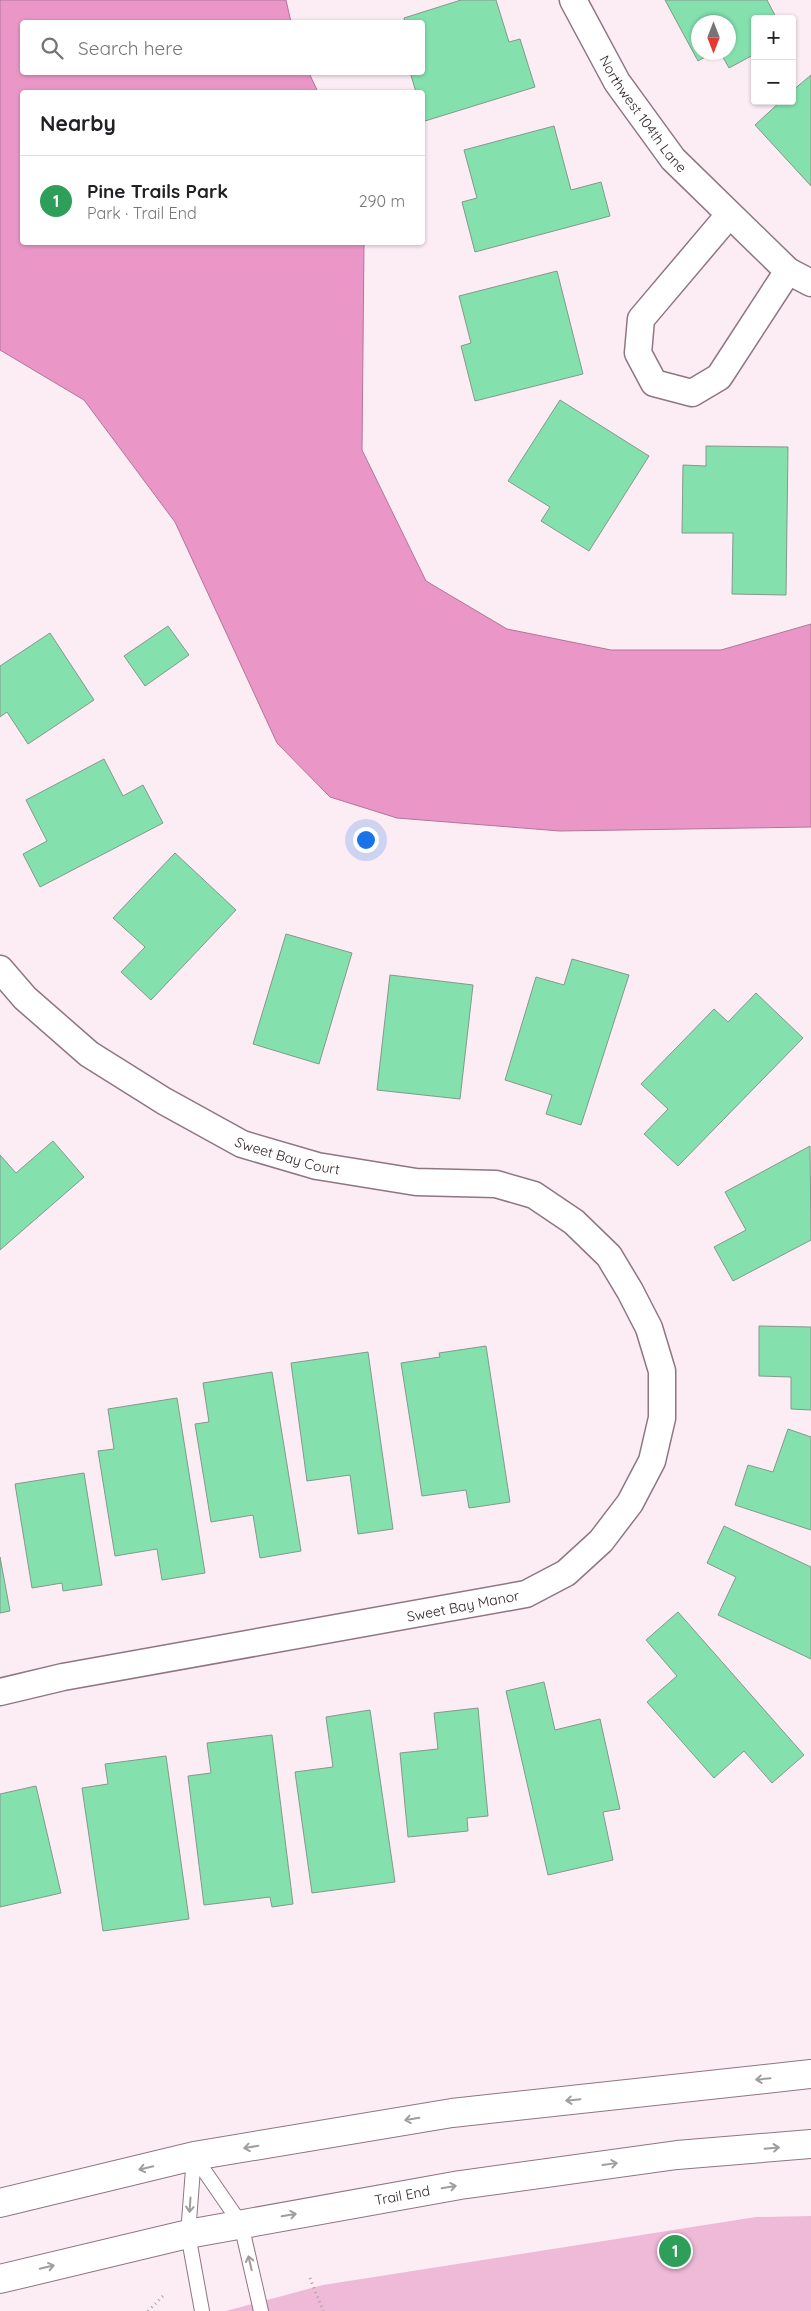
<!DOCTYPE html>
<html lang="en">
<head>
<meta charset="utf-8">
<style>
  body { margin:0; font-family:Quicksand,sans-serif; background:#f2f2f2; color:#202124 }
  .controls { position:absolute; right:15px; top:15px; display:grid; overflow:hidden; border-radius:5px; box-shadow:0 1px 4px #0004 }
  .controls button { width:45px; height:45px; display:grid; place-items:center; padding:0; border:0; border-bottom:1px solid #e0e0e0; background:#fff; color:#202124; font:25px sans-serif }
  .compass { position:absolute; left:691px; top:15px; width:45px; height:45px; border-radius:50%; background:#fff; box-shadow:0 1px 4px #0004; rotate:180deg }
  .you { position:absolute; left:365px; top:839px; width:18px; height:18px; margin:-12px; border:4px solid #fff; border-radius:50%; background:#1a73e8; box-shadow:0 0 0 8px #1a73e833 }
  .badge { display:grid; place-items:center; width:32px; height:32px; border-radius:50%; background:#076e45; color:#fff; font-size:16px; font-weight:700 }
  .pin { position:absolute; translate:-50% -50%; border:2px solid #fff; box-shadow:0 1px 5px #0006 }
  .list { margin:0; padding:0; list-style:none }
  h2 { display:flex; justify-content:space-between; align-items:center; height:65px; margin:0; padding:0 20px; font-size:21px }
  h2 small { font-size:16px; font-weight:400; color:#757577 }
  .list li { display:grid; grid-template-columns:32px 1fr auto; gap:15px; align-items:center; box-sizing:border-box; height:90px; padding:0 20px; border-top:1px solid #e0e0e0 }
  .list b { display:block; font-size:19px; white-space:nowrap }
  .list p { margin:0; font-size:16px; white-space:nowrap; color:#757577 }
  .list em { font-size:16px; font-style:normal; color:#757577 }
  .icon { flex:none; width:28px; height:28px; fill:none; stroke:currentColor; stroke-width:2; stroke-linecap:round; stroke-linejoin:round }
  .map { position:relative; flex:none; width:811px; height:2311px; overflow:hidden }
  .search { position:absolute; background:#fff; box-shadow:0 1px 4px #0004; left:20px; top:20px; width:405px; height:55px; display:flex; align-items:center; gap:12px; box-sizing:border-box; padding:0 18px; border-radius:5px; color:#757577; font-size:19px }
  .panel { position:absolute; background:#fff; box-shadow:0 1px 4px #0004; left:20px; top:90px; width:405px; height:155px; border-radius:5px }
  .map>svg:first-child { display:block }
  .green { fill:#eebad7 }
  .water { fill:#ea97c7; stroke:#b27598 }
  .building { fill:#84e1ae; stroke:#82998b }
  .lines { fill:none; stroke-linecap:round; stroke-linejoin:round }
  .service-casing { stroke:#8e7683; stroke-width:16 }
  .minor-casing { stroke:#8e7683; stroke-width:29 }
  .tertiary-casing { stroke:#8e7683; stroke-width:30 }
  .path { stroke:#aea0a7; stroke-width:3; stroke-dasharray:1 4; stroke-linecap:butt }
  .service { stroke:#fff; stroke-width:14 }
  .minor { stroke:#fff; stroke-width:26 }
  .tertiary { stroke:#fff; stroke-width:28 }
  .oneway { stroke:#a19d9f }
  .labels { text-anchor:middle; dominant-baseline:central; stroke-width:5; stroke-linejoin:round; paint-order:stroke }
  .street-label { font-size:14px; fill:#2f252a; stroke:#fff }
</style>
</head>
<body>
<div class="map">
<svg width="811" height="2311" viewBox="0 0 811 2311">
  <rect width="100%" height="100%" fill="#fcecf4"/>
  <!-- green -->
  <path class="green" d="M811,2216v95h-585l97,-26 433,-68z"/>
  <!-- water -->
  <path class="water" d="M0,0h286l5,22h-269v50l287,1 9,19h-296v150l342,1 -2,207 64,131 81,48 104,21h110l90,-26v203l-251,4 -163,-13 -67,-21 -53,-54 -102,-221 -91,-122 -84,-50z"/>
  <!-- building -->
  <g class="building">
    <path d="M461,0h35l13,42 11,-3 15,48 -110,34 -3,-9v-20h-6l-6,-20h12v-50h-17l-1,-4z"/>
    <path d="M665,0h102l10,19h-22v35l-26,14 -9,-16h8v-30h-30v30h16l-16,9z"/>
    <path d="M811,75v111l-56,-61 26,-24h11v-10z"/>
    <path d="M554,126l17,64 30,-8 9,34 -135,36 -13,-50 15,-4 -13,-48z"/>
    <path d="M557,271l26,103 -108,27 -14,-55 10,-3 -12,-47z"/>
    <path d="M560,400l89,56 -60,95 -48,-30 9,-14 -42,-26z"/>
    <path d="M706,446l82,1 -2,148 -54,-1 1,-61h-51l1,-68 23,1z"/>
    <path d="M168,626l21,29 -44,31 -21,-30z"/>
    <path d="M50,633l44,67 -66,44 -21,-32 -7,5v-51z"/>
    <path d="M104,759l19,37 20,-11 20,38 -123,64 -17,-33 24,-13 -21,-41z"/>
    <path d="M175,853l61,57 -85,90 -30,-28 24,-25 -32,-29z"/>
    <path d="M286,934l66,19 -33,111 -66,-20z"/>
    <path d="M572,959l57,16 -48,150 -35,-11 6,-19 -47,-15 31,-103 28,8z"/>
    <path d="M390,975l83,10 -13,114 -83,-9z"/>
    <path d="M756,993l47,45 -125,128 -34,-32 24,-25 -27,-25 73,-75 14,13z"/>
    <path d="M53,1141l31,36 -84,73v-95l16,18z"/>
    <path d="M810,1146l1,94 -78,41 -19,-34 32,-17 -21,-38z"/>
    <path d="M759,1326l52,1v83l-20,-1v-32l-32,-1z"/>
    <path d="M486,1346l24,156 -41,6 -3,-18 -44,6 -21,-133 39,-6 -1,-4z"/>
    <path d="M368,1352l25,177 -35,5 -8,-59 -43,6 -16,-118z"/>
    <path d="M272,1372l29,179 -41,7 -7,-43 -42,7 -16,-98 14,-2 -6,-39z"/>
    <path d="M177,1398l28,175 -43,7 -5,-31 -42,7 -17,-105 16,-2 -6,-40z"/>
    <path d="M788,1429l23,8v93l-76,-25 13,-40 25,7z"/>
    <path d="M84,1473l18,112 -39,6 -1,-8 -30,5 -17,-104z"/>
    <path d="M724,1526l87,41v92l-93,-44 18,-38 -29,-14z"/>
    <path d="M0,1557l10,54 -10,2z"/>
    <path d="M678,1612l126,143 -32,28 -28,-32 -30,27 -67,-76 30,-26 -31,-36z"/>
    <path d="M544,1682l11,48 45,-11 20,90 -17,3 10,48 -65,15 -42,-184z"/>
    <path d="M478,1708l10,108 -21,2 1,13 -60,6 -8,-84 38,-4 -4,-36z"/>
    <path d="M370,1710l25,172 -83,11 -17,-121 38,-5 -7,-50z"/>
    <path d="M272,1735l21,169 -21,3 -2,-10 -66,8 -16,-129 23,-3 -4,-30z"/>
    <path d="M166,1756l23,163 -86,12 -21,-143 26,-4 -3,-20z"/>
    <path d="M36,1786l25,107 -61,14v-113z"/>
  </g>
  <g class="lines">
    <!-- service casing -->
    <g class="service-casing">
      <g id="service">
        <path d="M194,2156l47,68 20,87"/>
        <path d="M194,2156l-6,78 14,77"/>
      </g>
    </g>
    <!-- minor casing -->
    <g class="minor-casing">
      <g id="minor">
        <path id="s1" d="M573,0l44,82 56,77 115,112 23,12"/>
        <path d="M729,215l-88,104 -3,34 16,30 38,10 27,-16 69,-106"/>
        <path id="s2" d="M0,969l25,29 64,56 75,47 78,43 75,22 99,16 80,2 38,11 40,27 35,34 21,35 19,37 13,43v47l-10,43 -22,42 -29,38 -35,32 -40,21 -463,83 -63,15"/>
      </g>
    </g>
    <!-- tertiary casing -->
    <g class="tertiary-casing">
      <g id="tertiary">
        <path d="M0,2203l194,-47 258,-43 359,-39"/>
        <path id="s3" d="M0,2279l188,-45 272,-49 217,-30 134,-11"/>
      </g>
    </g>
    <!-- path -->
    <g class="path">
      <path d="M310,2278l13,33"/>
      <path d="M148,2311l16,-16"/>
    </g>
    <!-- service -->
    <use href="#service" class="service"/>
    <!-- minor -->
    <use href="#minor" class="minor"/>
    <!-- tertiary -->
    <use href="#tertiary" class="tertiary"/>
  </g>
  <!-- one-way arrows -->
  <defs><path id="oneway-shaft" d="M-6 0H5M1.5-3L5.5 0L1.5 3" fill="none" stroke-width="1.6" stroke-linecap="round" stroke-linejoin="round" transform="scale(1.25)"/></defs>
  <g class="oneway">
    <use href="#oneway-shaft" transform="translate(763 2079) rotate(174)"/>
    <use href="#oneway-shaft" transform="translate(573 2100) rotate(174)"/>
    <use href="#oneway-shaft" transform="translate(412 2119) rotate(170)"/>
    <use href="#oneway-shaft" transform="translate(251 2147) rotate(170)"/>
    <use href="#oneway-shaft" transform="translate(772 2148) rotate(-5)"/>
    <use href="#oneway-shaft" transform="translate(610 2164) rotate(-8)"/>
    <use href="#oneway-shaft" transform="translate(146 2168) rotate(166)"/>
    <use href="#oneway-shaft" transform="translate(449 2187) rotate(-10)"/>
    <use href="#oneway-shaft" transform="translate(190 2205) rotate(94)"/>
    <use href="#oneway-shaft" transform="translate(289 2215) rotate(-10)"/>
    <use href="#oneway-shaft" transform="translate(250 2263) rotate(-103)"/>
    <use href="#oneway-shaft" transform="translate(47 2267) rotate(-13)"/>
  </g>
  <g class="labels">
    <!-- street labels -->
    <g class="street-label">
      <text stroke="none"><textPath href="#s1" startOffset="134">Northwest 104th Lane</textPath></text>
      <text stroke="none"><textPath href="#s2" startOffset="348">Sweet Bay Court</textPath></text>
      <text transform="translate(463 1606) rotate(-11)">Sweet Bay Manor</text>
      <text stroke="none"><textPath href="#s3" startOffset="411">Trail End</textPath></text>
    </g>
  </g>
</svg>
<div class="controls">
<button>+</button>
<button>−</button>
</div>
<svg class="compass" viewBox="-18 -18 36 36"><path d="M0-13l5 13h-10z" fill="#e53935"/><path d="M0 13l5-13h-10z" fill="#757577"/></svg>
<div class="you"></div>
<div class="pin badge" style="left:675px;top:2251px;background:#2e9e5b">1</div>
<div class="search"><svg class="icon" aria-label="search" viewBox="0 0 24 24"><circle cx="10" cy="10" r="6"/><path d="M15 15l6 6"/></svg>Search here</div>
<section class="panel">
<h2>Nearby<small></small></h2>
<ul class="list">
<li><span class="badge" style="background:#2e9e5b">1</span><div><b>Pine Trails Park</b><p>Park · Trail End</p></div><em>290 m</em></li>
</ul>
</section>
</div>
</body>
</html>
